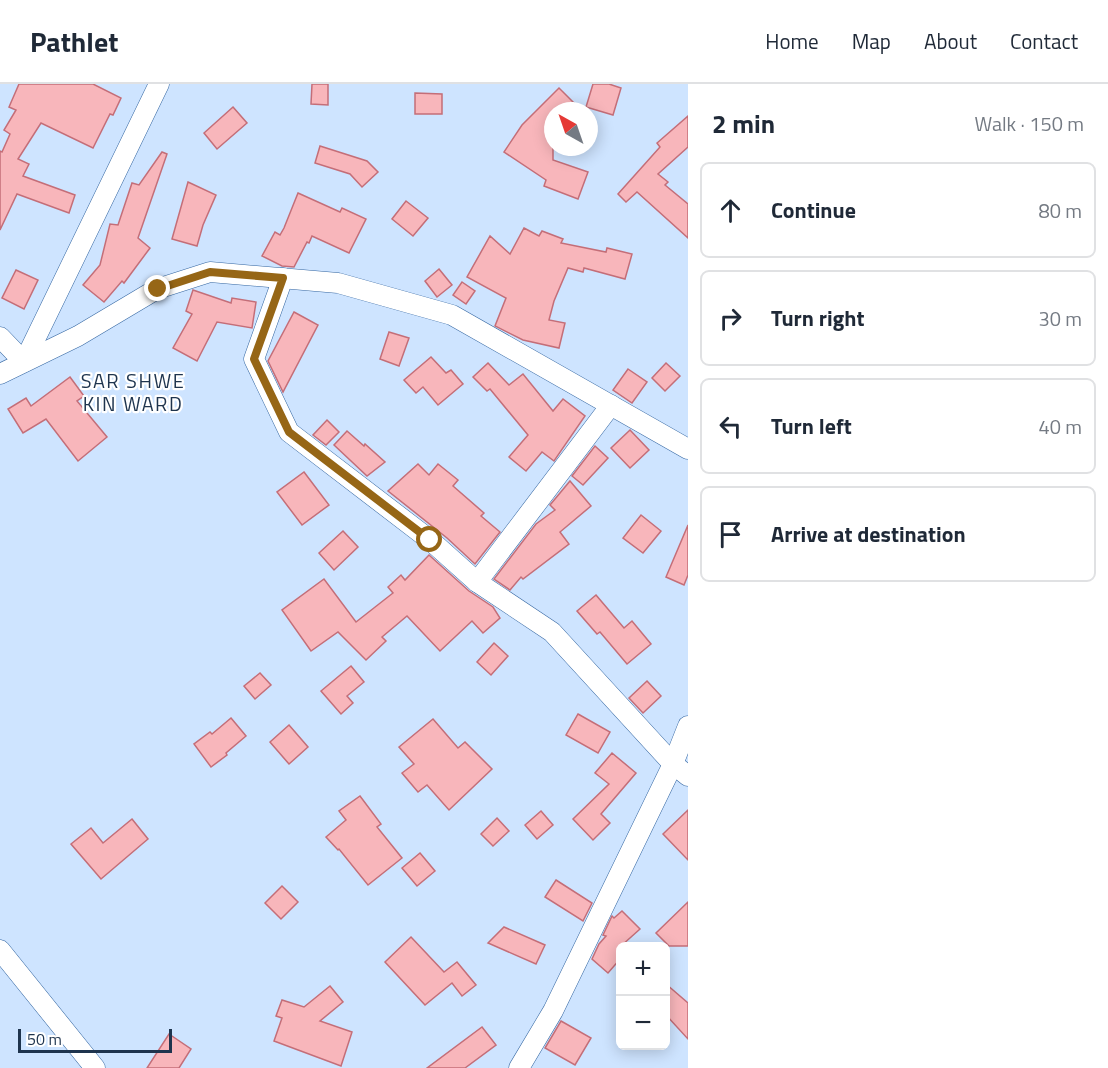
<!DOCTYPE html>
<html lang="en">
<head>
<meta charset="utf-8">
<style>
  body { margin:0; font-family:"Titillium Web",sans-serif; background:#f6f6f7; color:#1f2937 }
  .controls { position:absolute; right:18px; bottom:18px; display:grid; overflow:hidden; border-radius:9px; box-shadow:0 3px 15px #0003 }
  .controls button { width:54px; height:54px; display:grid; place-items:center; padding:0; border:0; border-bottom:2px solid #e0e1e3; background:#fff; color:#1f2937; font:30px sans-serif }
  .compass { position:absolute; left:544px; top:18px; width:54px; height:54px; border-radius:50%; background:#fff; box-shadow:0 3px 15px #0003; rotate:320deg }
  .scale { position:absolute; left:18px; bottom:15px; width:154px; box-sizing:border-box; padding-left:6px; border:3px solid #1e344e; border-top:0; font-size:16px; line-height:21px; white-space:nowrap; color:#1e344e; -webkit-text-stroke:4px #fff; paint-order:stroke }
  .stop { position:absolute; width:18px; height:18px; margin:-14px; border:4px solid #966616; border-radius:50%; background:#fff }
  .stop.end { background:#966616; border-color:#fff; box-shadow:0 2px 6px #0008 }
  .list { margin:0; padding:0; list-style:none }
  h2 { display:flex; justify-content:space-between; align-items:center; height:78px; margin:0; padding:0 24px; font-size:26px }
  h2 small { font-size:20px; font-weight:400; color:#747a83 }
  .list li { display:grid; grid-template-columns:39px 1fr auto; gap:18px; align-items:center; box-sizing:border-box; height:96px; margin:0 12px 12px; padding:0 12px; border:2px solid #e0e1e3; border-radius:9px }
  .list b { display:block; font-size:22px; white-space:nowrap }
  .list em { font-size:20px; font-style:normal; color:#747a83 }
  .icon { flex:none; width:33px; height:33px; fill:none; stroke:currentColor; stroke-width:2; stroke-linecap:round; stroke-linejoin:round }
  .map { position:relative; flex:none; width:688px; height:984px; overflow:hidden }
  header { display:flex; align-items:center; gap:36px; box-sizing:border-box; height:84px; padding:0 30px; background:#fff; border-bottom:2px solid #e0e1e3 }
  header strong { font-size:28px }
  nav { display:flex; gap:33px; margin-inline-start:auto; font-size:21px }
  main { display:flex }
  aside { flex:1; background:#fff }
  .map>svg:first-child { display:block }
  .building { fill:#f8b6bb; stroke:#c46e78; stroke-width:1.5 }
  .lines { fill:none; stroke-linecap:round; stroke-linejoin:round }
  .minor-casing { stroke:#3567a2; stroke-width:21 }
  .minor { stroke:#fff; stroke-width:20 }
  .route { stroke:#966616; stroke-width:8 }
  .labels { text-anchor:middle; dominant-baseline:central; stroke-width:4.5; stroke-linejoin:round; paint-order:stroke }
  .quarter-label { font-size:20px; letter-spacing:1.5px; fill:#1e344e; stroke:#fff }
</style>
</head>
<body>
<header>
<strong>Pathlet</strong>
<nav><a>Home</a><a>Map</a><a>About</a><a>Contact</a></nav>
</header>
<main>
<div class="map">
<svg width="688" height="984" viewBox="0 0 688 984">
  <rect width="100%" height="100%" fill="#cee4ff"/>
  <!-- building -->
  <g class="building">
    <path d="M19,0h74l28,14 -8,17 -3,-1 -17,34 -52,-25 -23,36 11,5 -6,12 52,19 -6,18 -52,-19 -17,36v-79l2,1 8,-18 -6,-4 12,-20 -7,-3z"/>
    <path d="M312,0h16v21l-17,-1z"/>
    <path d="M593,0h16l12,4 -8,27 -27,-8z"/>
    <path d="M559,4l23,23h-29v49l35,12 -10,27 -34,-13 2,-6 -42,-28 18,-27z"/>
    <path d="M415,9l27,1v20h-27z"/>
    <path d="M233,23l14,16 -30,26 -13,-16z"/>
    <path d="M688,32v31l-30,27 10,8 -3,3 23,19v34l-51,-46 -11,10 -8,-8 42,-47 -3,-4z"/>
    <path d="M320,62l47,15 11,11 -16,15 -12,-13 -35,-11z"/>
    <path d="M162,68l5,2 -29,84 12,10 -26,35 -2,-2 -18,21 -21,-17 17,-20 10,-41 8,1 14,-42 7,2z"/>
    <path d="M188,98l28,13 -13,30 -6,21 -25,-7z"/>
    <path d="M298,109l42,19 2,-4 24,11 -17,34 -37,-17 -3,7 -2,-1 -13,25 -12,-1 -20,-10 13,-24 5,3 4,-7z"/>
    <path d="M406,117l22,17 -15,18 -21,-17z"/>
    <path d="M524,144l15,8 3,-5 21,8 -2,4 45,9 1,-4 25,6 -7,25 -41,-11 -1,4 -15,-4 -14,33 -5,19 16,3 -6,25 -36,-8 -28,-14 11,-28 -39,-21 23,-41 20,18z"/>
    <path d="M439,185l13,16 -15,12 -12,-16z"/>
    <path d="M16,186l22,10 -14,29 -22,-11z"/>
    <path d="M462,198l13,9 -9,13 -13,-9z"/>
    <path d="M193,206l38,13 1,-5 24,4 -4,26 -35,-6 -20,39 -24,-13 19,-34 -6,-3z"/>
    <path d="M294,228l24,13 -35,67 -15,-31z"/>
    <path d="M389,248l20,6 -10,28 -19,-7z"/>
    <path d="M431,273l15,16 5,-3 12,14 -25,21 -15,-18 -7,6 -12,-13z"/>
    <path d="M488,279l21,22 14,-11 30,37 10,-12 22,17 -31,45 -12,-9 -16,19 -17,-14 19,-22 -38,-46 -3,2 -14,-14z"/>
    <path d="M666,279l14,13 -15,15 -13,-13z"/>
    <path d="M628,285l19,13 -15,21 -19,-13z"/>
    <path d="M70,293l14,19 -7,5 30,36 -29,24 -32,-42 -23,14 -15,-24 18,-11 5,8z"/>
    <path d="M327,336l12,12 -13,13 -13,-10z"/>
    <path d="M630,346l19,20 -19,18 -19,-20z"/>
    <path d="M347,347l17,15 1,-2 20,18 -18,14 -33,-31z"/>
    <path d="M595,362l13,12 -25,27 -11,-9z"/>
    <path d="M418,380l11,11 9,-11 20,16 -5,6 31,27 -3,3 19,16 -25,32 -28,-26 -59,-47z"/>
    <path d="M304,388l25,33 -27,20 -25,-33z"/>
    <path d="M570,397l21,25 -31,26 9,12 -46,35 -2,-2 -11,13 -16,-11 42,-55 19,-14 -5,-5z"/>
    <path d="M641,431l20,16 -18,22 -20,-15z"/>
    <path d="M688,441v50l-4,10 -18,-8z"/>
    <path d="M343,447l15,16 -24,23 -15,-17z"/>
    <path d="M429,471l40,36 24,16 7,11 -17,15 -11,-12 -32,30 -33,-35 -25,21 4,4 -20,19 -28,-28 -27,19 -29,-41 42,-31 32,43 37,-29 -5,-6 13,-12 4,5z"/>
    <path d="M596,511l28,33 8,-7 19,23 -24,20 -27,-32 -3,2 -20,-23z"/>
    <path d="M494,559l14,13 -17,19 -14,-13z"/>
    <path d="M351,582l13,16 -17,14 6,7 -12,11 -20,-23z"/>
    <path d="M260,589l11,12 -16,14 -11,-13z"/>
    <path d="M647,597l14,15 -18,17 -14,-15z"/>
    <path d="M578,630l32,18 -12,21 -32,-18z"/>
    <path d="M231,634l15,18 -20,17 1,2 -16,12 -17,-23 16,-12 2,2z"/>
    <path d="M433,635l25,29 7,-6 27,27 -43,41 -22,-25 -9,7 -16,-19 12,-9 -15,-17z"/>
    <path d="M289,641l19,22 -19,17 -19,-22z"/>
    <path d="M612,669l24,20 -35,41 9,9 -17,17 -20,-21 36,-35 -14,-11z"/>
    <path d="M360,712l21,28 -4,3 25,31 -34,27 -29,-36 -1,1 -12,-13 20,-17 -7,-9z"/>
    <path d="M688,726v50l-25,-26z"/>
    <path d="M541,727l12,14 -16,14 -12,-14z"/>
    <path d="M497,734l12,13 -16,15 -12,-12z"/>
    <path d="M132,735l16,20 -47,40 -30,-35 20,-16 12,15z"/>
    <path d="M420,769l15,18 -18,15 -15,-18z"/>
    <path d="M556,796l36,23 -9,18 -38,-24z"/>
    <path d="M282,802l16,16 -17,17 -16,-16z"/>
    <path d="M688,818v44h-19l-13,-13z"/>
    <path d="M622,827l18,18 -19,17v12l-13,15 -16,-14 7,-15 7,-8 -3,-1 9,-19 2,2z"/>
    <path d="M504,843l41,18 -9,19 -48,-21z"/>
    <path d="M411,853l33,35 13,-10 19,23 -14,11 -10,-13 -27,22 -40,-43z"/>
    <path d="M666,900l22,19v36l-22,-24z"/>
    <path d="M330,902l13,16 -23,19 32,11 -11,34 -67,-25 8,-23 -6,-2 6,-16 22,7z"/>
    <path d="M561,937l30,17 -16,27 -30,-17z"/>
    <path d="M482,943l14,18 -31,23h-38z"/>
    <path d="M169,950l22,15 -12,19h-32z"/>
  </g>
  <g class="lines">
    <!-- minor casing -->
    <g class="minor-casing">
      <g id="minor">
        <path d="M283,194l-29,81 35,73 141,108 47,42 75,50 121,132 15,12"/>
        <path d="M0,253l24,25 135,-278"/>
        <path d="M0,290l78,-38 79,-47 53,-17 128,11 114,32 236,134"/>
        <path d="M477,498l134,-177"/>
        <path d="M0,866l95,118"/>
        <path d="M519,984l34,-57 120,-247 15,-38"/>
      </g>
    </g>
    <!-- minor -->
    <use href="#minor" class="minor"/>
  </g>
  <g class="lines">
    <!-- route -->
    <path class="route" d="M158,205l52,-17 73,6 -29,81 35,73 141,108"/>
  </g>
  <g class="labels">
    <!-- quarter labels -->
    <g class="quarter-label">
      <text x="133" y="296">SAR SHWE<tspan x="133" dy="23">KIN WARD</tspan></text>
    </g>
  </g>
</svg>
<div class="controls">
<button>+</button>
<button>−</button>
</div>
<svg class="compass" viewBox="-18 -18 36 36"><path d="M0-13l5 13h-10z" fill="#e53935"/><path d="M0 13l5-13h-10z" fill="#747a83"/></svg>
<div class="scale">50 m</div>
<div class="stop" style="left:430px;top:456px"></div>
<div class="stop end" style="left:158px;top:205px"></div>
</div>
<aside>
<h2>2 min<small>Walk · 150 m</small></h2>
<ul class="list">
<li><svg class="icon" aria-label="ahead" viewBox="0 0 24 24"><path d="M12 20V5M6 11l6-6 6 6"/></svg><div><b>Continue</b></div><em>80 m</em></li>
<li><svg class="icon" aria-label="right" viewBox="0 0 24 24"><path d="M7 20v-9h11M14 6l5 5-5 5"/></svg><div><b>Turn right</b></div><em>30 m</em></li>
<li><svg class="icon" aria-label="left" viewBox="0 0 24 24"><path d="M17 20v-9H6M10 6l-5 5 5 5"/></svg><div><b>Turn left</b></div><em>40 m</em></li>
<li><svg class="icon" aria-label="arrive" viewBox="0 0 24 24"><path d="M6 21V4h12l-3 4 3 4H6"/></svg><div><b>Arrive at destination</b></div></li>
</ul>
</aside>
</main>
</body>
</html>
